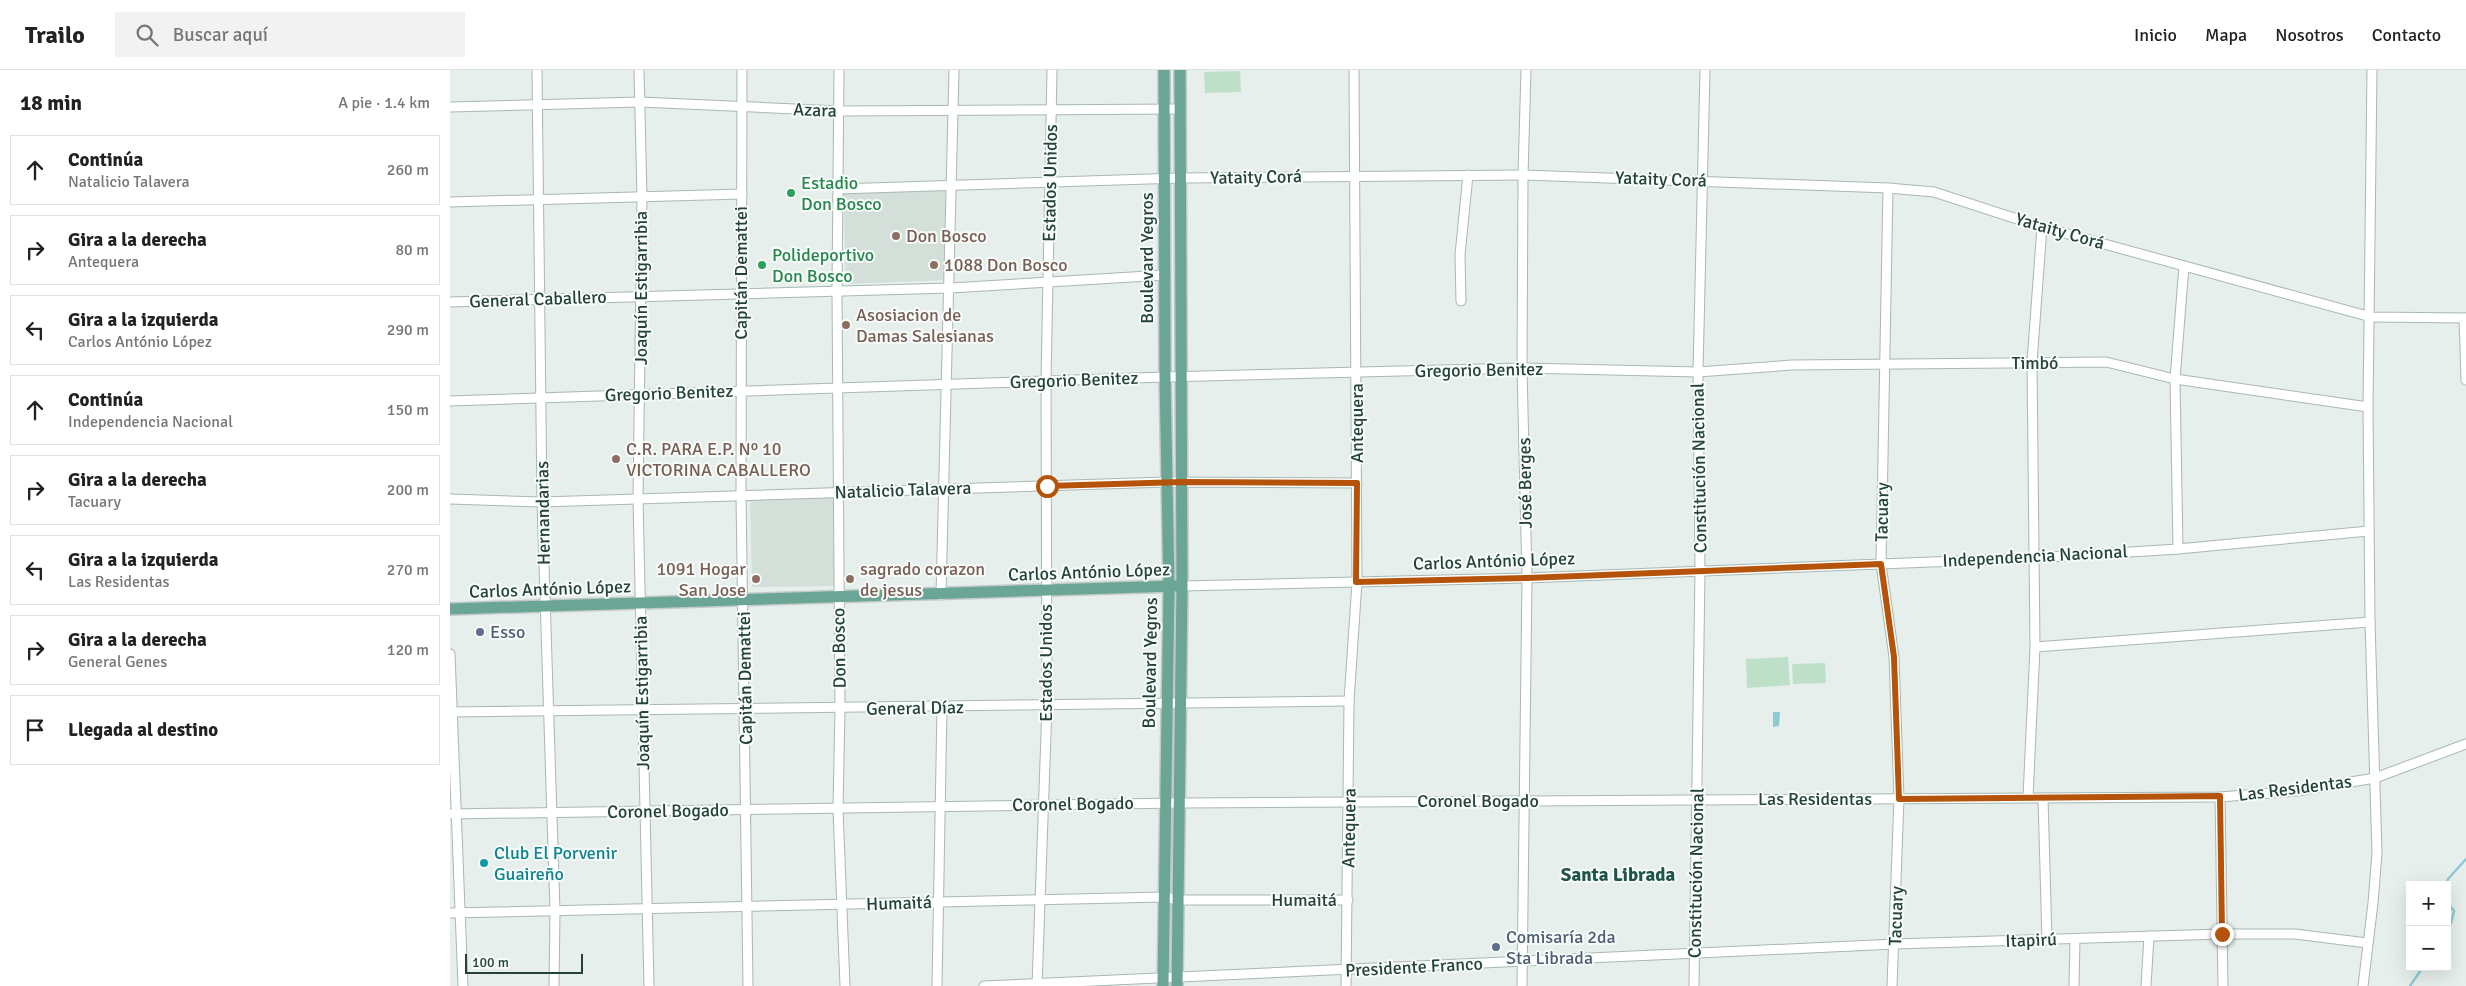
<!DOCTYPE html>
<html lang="es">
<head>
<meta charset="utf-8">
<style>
  body { margin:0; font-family:Signika,sans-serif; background:#f2f2f2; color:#222 }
  .controls { position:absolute; right:15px; bottom:15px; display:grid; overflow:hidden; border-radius:0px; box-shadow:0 5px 20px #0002 }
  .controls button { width:45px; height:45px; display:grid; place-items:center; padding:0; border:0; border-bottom:1px solid #e0e0e0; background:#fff; color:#222; font:25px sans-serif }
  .scale { position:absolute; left:15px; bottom:12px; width:118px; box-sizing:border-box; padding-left:5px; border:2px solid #24423a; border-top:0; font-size:14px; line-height:18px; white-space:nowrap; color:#24423a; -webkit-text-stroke:4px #f7fbf9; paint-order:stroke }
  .stop { position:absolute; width:15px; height:15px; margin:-11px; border:4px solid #b45309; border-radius:50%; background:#fff }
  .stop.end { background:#b45309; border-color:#fff; box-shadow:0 1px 5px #0008 }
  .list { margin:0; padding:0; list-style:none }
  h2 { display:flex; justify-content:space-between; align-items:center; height:65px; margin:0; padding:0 20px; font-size:21px }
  h2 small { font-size:16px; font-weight:400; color:#767676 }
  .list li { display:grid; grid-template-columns:32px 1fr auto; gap:15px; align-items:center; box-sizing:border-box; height:70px; margin:0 10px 10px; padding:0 10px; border:1px solid #e0e0e0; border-radius:0px }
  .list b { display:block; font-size:19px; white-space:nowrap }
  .list p { margin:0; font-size:16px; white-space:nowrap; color:#767676 }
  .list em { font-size:16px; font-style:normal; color:#767676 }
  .icon { flex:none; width:28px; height:28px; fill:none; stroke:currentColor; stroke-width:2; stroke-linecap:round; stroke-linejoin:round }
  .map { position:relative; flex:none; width:2016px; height:916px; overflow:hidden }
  header { display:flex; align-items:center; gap:30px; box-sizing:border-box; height:70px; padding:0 25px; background:#fff; border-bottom:1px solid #e0e0e0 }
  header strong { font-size:24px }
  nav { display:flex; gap:28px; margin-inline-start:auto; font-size:18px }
  .search { width:350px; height:45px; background:#f2f2f2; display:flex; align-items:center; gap:12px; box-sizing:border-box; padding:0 18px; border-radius:0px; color:#767676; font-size:19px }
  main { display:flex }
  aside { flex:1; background:#fff }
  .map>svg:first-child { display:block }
  .built { fill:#d4dfda }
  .green { fill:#bfe0c8 }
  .water { fill:#8ec9d4 }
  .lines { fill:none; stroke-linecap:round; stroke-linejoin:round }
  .stream { stroke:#8ec9d4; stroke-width:2.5 }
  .minor-casing { stroke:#a8b8b2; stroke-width:11 }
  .major-casing { stroke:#c2cac8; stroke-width:14 }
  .minor { stroke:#fff; stroke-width:9 }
  .major { stroke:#6aa596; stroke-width:11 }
  .route { stroke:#b45309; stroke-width:6 }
  .leisure-dot { fill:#2e9e5b; stroke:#f7fbf9; stroke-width:2 }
  .education-dot { fill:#8d6e63; stroke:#f7fbf9; stroke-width:2 }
  .service-dot { fill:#5c6f8a; stroke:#f7fbf9; stroke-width:2 }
  .culture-dot { fill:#0f9aa8; stroke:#f7fbf9; stroke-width:2 }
  .labels { text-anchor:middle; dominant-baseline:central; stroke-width:4; stroke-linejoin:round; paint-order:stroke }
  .street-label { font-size:18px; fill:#24423a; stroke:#f7fbf9 }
  .leisure-label { font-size:18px; fill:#27864d; stroke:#f7fbf9; text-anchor:start }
  .education-label { font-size:18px; fill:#785e54; stroke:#f7fbf9; text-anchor:start }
  .service-label { font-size:18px; fill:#4e5e75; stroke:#f7fbf9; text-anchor:start }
  .culture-label { font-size:18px; fill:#0d838f; stroke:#f7fbf9; text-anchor:start }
  .neighbourhood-label { font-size:19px; font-weight:bold; fill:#1f5548; stroke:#f7fbf9 }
</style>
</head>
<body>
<header>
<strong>Trailo</strong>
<div class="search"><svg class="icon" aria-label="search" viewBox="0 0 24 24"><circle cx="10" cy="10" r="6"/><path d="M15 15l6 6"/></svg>Buscar aquí</div>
<nav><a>Inicio</a><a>Mapa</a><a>Nosotros</a><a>Contacto</a></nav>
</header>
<main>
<aside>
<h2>18 min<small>A pie · 1.4 km</small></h2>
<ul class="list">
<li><svg class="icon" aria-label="ahead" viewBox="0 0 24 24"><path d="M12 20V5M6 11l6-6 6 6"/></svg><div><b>Continúa</b><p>Natalicio Talavera</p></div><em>260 m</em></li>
<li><svg class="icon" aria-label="right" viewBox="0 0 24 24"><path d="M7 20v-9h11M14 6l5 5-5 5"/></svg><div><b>Gira a la derecha</b><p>Antequera</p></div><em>80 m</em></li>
<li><svg class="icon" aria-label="left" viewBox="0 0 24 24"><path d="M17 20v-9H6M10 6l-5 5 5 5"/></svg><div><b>Gira a la izquierda</b><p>Carlos António López</p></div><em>290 m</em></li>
<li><svg class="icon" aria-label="ahead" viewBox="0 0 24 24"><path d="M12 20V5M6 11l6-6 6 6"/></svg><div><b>Continúa</b><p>Independencia Nacional</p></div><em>150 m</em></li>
<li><svg class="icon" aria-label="right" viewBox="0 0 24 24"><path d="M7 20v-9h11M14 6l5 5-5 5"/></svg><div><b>Gira a la derecha</b><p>Tacuary</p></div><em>200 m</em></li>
<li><svg class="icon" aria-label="left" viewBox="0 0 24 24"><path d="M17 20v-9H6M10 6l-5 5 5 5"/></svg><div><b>Gira a la izquierda</b><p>Las Residentas</p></div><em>270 m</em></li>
<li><svg class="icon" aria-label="right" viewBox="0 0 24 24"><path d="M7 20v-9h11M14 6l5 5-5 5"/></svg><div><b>Gira a la derecha</b><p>General Genes</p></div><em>120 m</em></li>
<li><svg class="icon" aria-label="arrive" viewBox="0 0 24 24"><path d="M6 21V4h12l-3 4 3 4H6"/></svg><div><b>Llegada al destino</b></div></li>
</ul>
</aside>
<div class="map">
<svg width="2016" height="916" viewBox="0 0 2016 916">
  <rect width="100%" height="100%" fill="#e6efeb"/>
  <!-- built -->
  <g class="built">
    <path d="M495,118l3,92 -102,4 -3,-93z"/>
    <path d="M385,423l2,93 -85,1 -2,-91z"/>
  </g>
  <!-- green -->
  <g class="green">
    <path d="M790,1l1,21 -36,1 -1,-21z"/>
    <path d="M1338,587l2,28 -43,3 -1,-29z"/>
    <path d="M1375,593l1,20 -33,1 -1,-20z"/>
  </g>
  <!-- water -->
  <path class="water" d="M1323,642h7l-1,14 -6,1z"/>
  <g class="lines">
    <!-- stream -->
    <g class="stream">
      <path d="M1997,815l1,-6 18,-20"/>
      <path d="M1997,832l7,9 -3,12 -4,7"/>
      <path d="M1960,916l13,-19"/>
    </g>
    <!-- minor casing -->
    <g class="minor-casing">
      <g id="minor">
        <path d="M87,0l5,432 13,409 -1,75"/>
        <path d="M189,0l3,127 -4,302 11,487"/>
        <path d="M292,0l-1,425 7,491"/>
        <path d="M389,0l-2,221 3,418 -2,100 7,177"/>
        <path d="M0,37l190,-5 199,9 341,-2"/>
        <path d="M1438,118l-7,376 13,93 5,142 -7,187"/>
        <path d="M388,119l342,-11 343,-3 365,13 46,4 108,35 329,90 95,1"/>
        <path d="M0,132l292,-8"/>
        <path d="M1011,231l-1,-46 8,-80"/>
        <path d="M0,232l500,-14 215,-13"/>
        <path d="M2014,248l2,62"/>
        <path d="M0,331l715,-24 357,-9 176,4 94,-7 314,-3 69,17 193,28"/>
        <path d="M0,429l92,3 625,-20 190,1"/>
        <path d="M1728,479l-3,-170 9,-113"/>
        <path d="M732,516l345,-8 508,-20 143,-9 191,-18"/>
        <path d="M491,525l13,-525"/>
        <path d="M1585,577l335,-25"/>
        <path d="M0,584l13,332"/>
        <path d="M0,642l899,-11"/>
        <path d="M1578,727l7,-150 -3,-285 10,-135"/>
        <path d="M1770,727l3,189"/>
        <path d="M1593,728l4,142"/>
        <path d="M0,744l730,-11 1040,-6 77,-6 78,-13 91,-34"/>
        <path d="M0,843l715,-16 13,3h170"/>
        <path d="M487,916l5,-279"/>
        <path d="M534,916l911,-42 327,-10h73l72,9"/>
        <path d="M587,916l10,-280 -1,-325 6,-311"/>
        <path d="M896,916l3,-285 8,-119 -3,-512"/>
        <path d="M1072,916l5,-408 -5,-210 1,-193 3,-105"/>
        <path d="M1244,916l6,-415 -2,-199 7,-302"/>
        <path d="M1624,916l1,-47"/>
        <path d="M1696,916l3,-50"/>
        <path d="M1913,916l10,-83 4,-50 -7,-231 -2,-215 4,-337"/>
      </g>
    </g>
    <!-- major casing -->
    <g class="major-casing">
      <g id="major">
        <path d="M0,539l725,-23"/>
        <path d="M713,916l6,-399 -4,-210 -1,-307"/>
        <path d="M727,916l5,-400 -2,-516"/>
      </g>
    </g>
    <!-- minor -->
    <use href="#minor" class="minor"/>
    <!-- major -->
    <use href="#major" class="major"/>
  </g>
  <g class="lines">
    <!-- route -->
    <path class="route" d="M597,416l135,-4 175,1 -1,99 171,-4 354,-14 13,93 5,142 321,-3 2,138"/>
  </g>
  <!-- markers -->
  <g class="leisure-dot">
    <circle cx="341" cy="123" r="5"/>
    <circle cx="312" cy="195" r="5"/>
  </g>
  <g class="education-dot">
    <circle cx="446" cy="166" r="5"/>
    <circle cx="484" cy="195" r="5"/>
    <circle cx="396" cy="255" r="5"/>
    <circle cx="166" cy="389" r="5"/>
    <circle cx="306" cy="509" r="5"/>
    <circle cx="400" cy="509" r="5"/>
  </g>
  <g class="service-dot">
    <circle cx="30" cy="562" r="5"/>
    <circle cx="1046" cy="877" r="5"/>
  </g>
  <circle class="culture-dot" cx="34" cy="793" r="5"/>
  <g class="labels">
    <!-- street labels -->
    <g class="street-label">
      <text transform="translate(365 40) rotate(2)">Azara</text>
      <text transform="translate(806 107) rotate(-1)">Yataity Corá</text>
      <text transform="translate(1211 109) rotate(2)">Yataity Corá</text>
      <text transform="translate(600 113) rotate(-89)">Estados Unidos</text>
      <text transform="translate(1610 161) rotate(16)">Yataity Corá</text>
      <text transform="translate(697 188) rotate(-90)">Boulevard Yegros</text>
      <text transform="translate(291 203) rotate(-90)">Capitán Demattei</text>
      <text transform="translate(191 218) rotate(-90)">Joaquín Estigarribia</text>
      <text transform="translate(88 229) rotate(-2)">General Caballero</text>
      <text x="1585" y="293">Timbó</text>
      <text transform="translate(1029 300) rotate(-1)">Gregorio Benitez</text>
      <text transform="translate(624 310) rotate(-2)">Gregorio Benitez</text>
      <text transform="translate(219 323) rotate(-2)">Gregorio Benitez</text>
      <text transform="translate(907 353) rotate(-90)">Antequera</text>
      <text transform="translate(1249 398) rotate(-91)">Constitución Nacional</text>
      <text transform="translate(1075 413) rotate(-91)">José Berges</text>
      <text transform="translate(453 420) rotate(-2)">Natalicio Talavera</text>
      <text transform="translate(1432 442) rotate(-89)">Tacuary</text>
      <text transform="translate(93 443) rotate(-91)">Hernandarias</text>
      <text transform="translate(1585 486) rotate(-3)">Independencia Nacional</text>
      <text transform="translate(1044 491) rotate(-2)">Carlos António López</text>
      <text transform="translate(639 502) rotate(-2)">Carlos António López</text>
      <text transform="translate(100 519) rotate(-2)">Carlos António López</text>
      <text transform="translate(389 578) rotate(-91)">Don Bosco</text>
      <text transform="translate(596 593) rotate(-90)">Estados Unidos</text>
      <text transform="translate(700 593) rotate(-89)">Boulevard Yegros</text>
      <text transform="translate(295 608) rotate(-91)">Capitán Demattei</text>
      <text transform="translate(192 623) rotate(-91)">Joaquín Estigarribia</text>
      <text transform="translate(465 638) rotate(-1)">General Díaz</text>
      <text transform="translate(1845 718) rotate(-7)">Las Residentas</text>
      <text x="1365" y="729">Las Residentas</text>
      <text x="1028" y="731">Coronel Bogado</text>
      <text transform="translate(623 734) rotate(-1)">Coronel Bogado</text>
      <text transform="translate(218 741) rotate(-1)">Coronel Bogado</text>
      <text transform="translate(899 758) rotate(-89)">Antequera</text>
      <text transform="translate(1246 803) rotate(-89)">Constitución Nacional</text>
      <text x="854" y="830">Humaitá</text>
      <text transform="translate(449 833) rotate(-2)">Humaitá</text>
      <text transform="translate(1446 846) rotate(-88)">Tacuary</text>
      <text transform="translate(1581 870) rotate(-2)">Itapirú</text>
      <text transform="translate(964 897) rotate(-3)">Presidente Franco</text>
    </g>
    <!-- leisure labels -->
    <g class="leisure-label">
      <text x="351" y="113">Estadio<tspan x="351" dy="21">Don Bosco</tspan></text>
      <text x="322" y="185">Polideportivo<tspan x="322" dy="21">Don Bosco</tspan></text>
    </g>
    <!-- education labels -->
    <g class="education-label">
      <text x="456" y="166">Don Bosco</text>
      <text x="494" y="195">1088 Don Bosco</text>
      <text x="406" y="245">Asosiacion de<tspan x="406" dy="21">Damas Salesianas</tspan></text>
      <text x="176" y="379">C.R. PARA E.P. Nº 10<tspan x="176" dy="21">VICTORINA CABALLERO</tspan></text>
      <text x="296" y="499" text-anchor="end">1091 Hogar<tspan x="296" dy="21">San Jose</tspan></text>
      <text x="410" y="499">sagrado corazon<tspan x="410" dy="21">de jesus</tspan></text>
    </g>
    <!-- service labels -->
    <g class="service-label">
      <text x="40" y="562">Esso</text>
      <text x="1056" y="867">Comisaría 2da<tspan x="1056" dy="21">Sta Librada</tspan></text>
    </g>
    <!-- culture labels -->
    <g class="culture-label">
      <text x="44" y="783">Club El Porvenir<tspan x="44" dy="21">Guaireño</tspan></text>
    </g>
    <!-- neighbourhood labels -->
    <g class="neighbourhood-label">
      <text x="1168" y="805">Santa Librada</text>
    </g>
  </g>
</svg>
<div class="controls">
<button>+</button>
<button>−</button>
</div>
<div class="scale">100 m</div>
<div class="stop" style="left:597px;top:416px"></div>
<div class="stop end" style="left:1772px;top:864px"></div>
</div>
</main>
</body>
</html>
